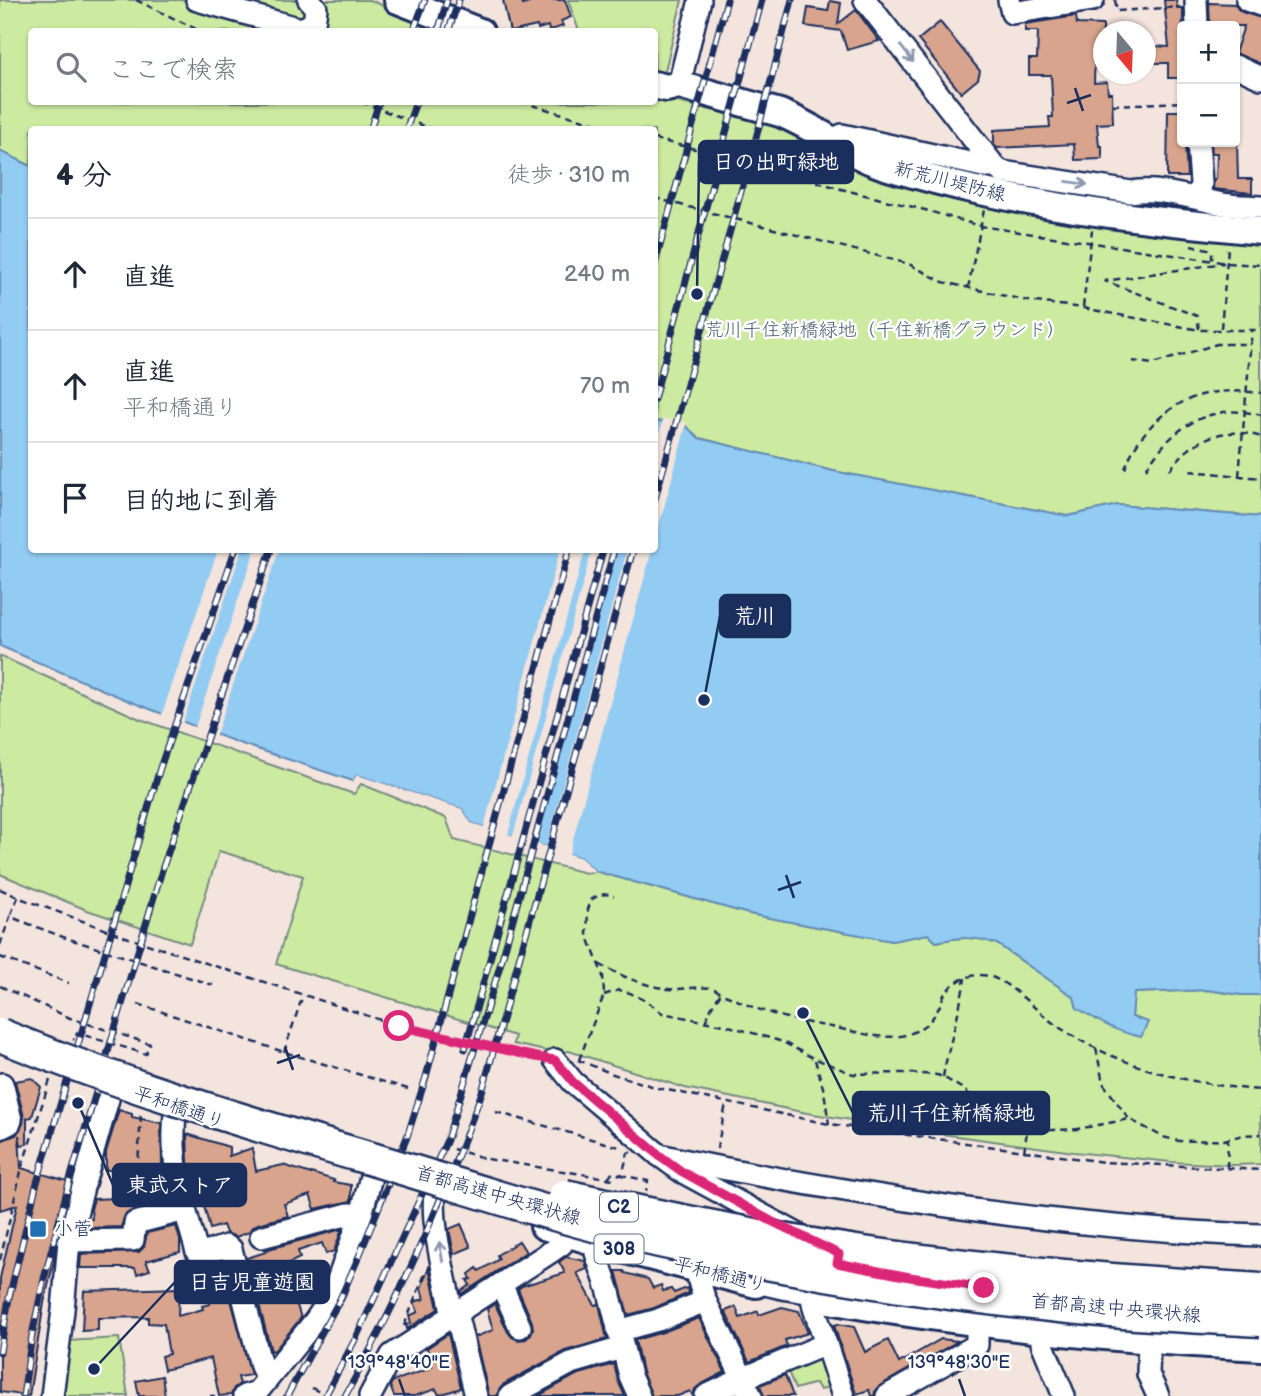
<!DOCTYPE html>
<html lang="ja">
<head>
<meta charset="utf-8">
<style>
  body { margin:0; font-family:"Balsamiq Sans","Klee One",sans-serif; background:#f2f2f3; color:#1f2937 }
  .controls { position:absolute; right:21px; top:21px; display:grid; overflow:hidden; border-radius:7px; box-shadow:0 2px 5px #0004 }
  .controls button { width:63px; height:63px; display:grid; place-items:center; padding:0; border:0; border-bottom:2px solid #e0e1e3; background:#fff; color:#1f2937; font:35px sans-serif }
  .compass { position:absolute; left:1093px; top:21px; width:63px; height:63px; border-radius:50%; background:#fff; box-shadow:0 2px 5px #0004; rotate:161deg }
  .stop { position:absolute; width:21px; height:21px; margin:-16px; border:5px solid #db2777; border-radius:50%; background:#fff }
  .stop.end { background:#db2777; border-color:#fff; box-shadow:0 2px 7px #0008 }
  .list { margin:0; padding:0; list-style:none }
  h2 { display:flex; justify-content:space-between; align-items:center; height:91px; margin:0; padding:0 28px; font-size:30px }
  h2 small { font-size:23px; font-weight:400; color:#747a83 }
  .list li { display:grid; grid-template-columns:46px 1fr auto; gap:21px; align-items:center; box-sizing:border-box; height:112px; padding:0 28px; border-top:2px solid #e0e1e3 }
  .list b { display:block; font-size:26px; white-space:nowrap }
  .list p { margin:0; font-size:23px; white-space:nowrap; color:#747a83 }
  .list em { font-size:23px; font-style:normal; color:#747a83 }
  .icon { flex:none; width:38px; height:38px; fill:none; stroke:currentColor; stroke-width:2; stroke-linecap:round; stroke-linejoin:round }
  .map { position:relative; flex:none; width:1261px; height:1396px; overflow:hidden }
  .search { position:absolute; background:#fff; box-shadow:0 2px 5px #0004; left:28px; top:28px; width:630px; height:77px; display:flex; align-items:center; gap:18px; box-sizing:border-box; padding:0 24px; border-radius:7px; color:#747a83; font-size:26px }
  .panel { position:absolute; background:#fff; box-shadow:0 2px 5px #0004; left:28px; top:126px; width:630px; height:427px; border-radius:7px }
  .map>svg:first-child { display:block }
  .green { fill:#cdeaa1; stroke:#748c80; stroke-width:2 }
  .water { fill:#93ccf3; stroke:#638db7; stroke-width:2 }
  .pier { fill:#f3e4dd }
  .building { fill:#d8a48d; stroke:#1b2f5e; stroke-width:2 }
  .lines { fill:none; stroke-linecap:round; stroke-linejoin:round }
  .minor-casing { stroke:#1b2f5e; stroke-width:26 }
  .major-casing { stroke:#1b2f5e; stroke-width:32 }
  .highway-casing { stroke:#1b2f5e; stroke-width:37 }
  .path { stroke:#1b2f5e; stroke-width:2.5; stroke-dasharray:7 5; stroke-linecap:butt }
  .minor { stroke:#fff; stroke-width:21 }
  .major { stroke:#fff; stroke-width:26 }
  .highway { stroke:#fff; stroke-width:32 }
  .rail-casing { stroke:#1b2f5e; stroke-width:7 }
  .rail { stroke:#fff; stroke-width:4.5; stroke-dasharray:13; stroke-linecap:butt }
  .highway-bridge-casing { stroke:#1b2f5e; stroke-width:37; stroke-linecap:butt }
  .highway-bridge { stroke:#fff; stroke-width:32 }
  .oneway { stroke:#8d97ae }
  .route { stroke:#db2777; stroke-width:9 }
  .ticks { fill:none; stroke:#1b2f5e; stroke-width:2.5 }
  .poi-dot { fill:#1f6fb2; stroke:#fff; stroke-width:2.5 }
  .labels { text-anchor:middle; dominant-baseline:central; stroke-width:5; stroke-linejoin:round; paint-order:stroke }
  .shield { fill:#fff; stroke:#5f6d8e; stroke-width:2 }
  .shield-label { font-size:18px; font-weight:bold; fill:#1b2f5e }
  .street-label { font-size:19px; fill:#1b2f5e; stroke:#fff }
  .park-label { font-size:19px; fill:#485e6f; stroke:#fff }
  .poi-label { font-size:19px; fill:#1b2f5e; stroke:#fff; text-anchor:start }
  .ticks-label { font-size:18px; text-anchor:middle; fill:#1b2f5e; stroke:#fff; stroke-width:5; stroke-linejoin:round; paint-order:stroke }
  .leader { fill:none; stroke:#1b2f5e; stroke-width:2.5 }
  .callout-dot { fill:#1b2f5e; stroke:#fff; stroke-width:2.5 }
  .callout { fill:#1b2f5e; stroke:#1b2f5e; stroke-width:2.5 }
  .callout-label { font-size:21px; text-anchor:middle; font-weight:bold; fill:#fff }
</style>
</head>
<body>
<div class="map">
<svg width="1261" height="1396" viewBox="0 0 1261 1396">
  <rect width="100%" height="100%" fill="#f3e4dd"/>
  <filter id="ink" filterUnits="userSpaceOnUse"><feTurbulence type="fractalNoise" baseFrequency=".0143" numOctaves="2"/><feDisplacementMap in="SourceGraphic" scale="14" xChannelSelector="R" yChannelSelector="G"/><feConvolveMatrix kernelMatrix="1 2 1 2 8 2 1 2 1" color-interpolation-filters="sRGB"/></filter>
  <g filter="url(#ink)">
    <!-- green -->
    <g class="green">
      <path d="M0,0h370l75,31 -413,1v70h622l1,-4 22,4 110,26 17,10 457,104v275l-143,-12 -50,11 -235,-45 -134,-33 -14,-12 -30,-5 -1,-291h-622l-1,36 -31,-15z"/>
      <path d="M568,0h114l-19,79 -8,-2 -1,-45 -75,-1z"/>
      <path d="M0,656l140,63 214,75 7,-10 85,34 8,22 132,33 9,-2 154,43 143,27 36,-7 8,8c24,-5 38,-6 61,2l77,53 3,11 71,14 -16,-5 2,-24 73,-3 35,5h19v169l-28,1 -62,-3 -97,-10 -147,-20 -120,-19 -122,-25 -116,-37 -14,2 -42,-9 2,-8 -239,-72 27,-88 -84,-25 -29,93 -103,-34 -87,-36z"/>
      <path d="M119,1338l9,58h-67l6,-55z"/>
      <path d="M823,1348l13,37 -16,5 -4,-7 -21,6 -10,-26z"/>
    </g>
    <!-- water -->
    <path class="water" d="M0,151l31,15 1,384h622l1,-129 31,5 13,12 134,33 235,45 50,-11 143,12v478h-19l-35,-5 -73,3 -2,24 16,5 -7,15c-27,-6 -41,-15 -64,-29l-3,-11 -77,-53c-23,-8 -37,-7 -61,-2l-8,-8 -36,7 -143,-27 -154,-43 -14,-13 -110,-35 -9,-14 -105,-34 -4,6 -117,-39 -107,-41 -129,-55z"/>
    <!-- pier -->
    <g class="pier">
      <path d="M663,419l24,3 -32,119v-93z"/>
      <path d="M218,550h24l-60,175 -21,-8z"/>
      <path d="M255,550h24l-64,188 -21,-8z"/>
      <path d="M560,550h25l-77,284 5,2 79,-286h25l-80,293 9,4 81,-297h25l-83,304 12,4 14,13 -4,1 -12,-11 -109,-35 -10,-14 -102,-33 -2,3 -3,-1 4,-6 105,34 9,14 13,4z"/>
    </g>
    <!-- building -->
    <g class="building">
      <path d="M503,0h19l1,5 15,-5h27l6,17 -10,4 2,5 -14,5 -1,-5 -10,3 -1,-3 -27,6z"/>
      <path d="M1164,0h12l1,8h6l-1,70h-14v-15h-15v-17l16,1z"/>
      <path d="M830,1l11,2 -3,21 18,-14 23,31 -32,9 -6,-19 -36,-5 3,-18 20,3z"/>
      <path d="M1209,3l26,1 3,5 4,3 19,6v46l-26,-11 9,-27h-34z"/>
      <path d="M1076,16l1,8 26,1v25h-8l-1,33 13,-1 1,11h4l1,30 -16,1 2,22h3v13l-27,1 -1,-16 -77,4 -3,-3v-15l56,-3 -1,-10h4l-2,-42h-22v-16h8l1,-28h-13v-7z"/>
      <path d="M940,22l40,49 -2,8 -17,14 -43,-53z"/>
      <path d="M1168,111h14v31h3l2,35h-20z"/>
      <path d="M1211,142h26l1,37h14v14l-39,-4 1,-10h2l1,-26h-5z"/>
      <path d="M32,1078l9,9 -9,30 -5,1v26l-6,1 -2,-10 2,33 50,14 -15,56 -2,23 -10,42 -15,93 -29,-4v-114l17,-73 -17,5v-69l16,-6 7,-11 1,-7 -9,-36z"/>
      <path d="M119,1110l13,4v3l29,6 1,41 7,37 -38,10 -6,4 -4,12 -35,1 2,-8 4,-1 -1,-10 3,-10 23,-1 -2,-28h-9v-18z"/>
      <path d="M187,1134l42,13v9l23,-8 4,23 27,-6 28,9v-1l23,7 -1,2 18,3v16l-36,8 -5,-14 -26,9 4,12 -30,8 -6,3 -3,5 -13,5 -10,-4 -3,-8 -13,4 -10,-39 -6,1 -6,-30z"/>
      <path d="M461,1224l10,23 -17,7 -5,-25z"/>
      <path d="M176,1226l4,14v12l-34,9 4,9 -13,4 -2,-6h-55l1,-14 58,-2 5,-5 3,-14z"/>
      <path d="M342,1229l-8,22 -8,3 -4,-11 -24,8 2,7 -11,5 2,6 -5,2 15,47 -26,32 -4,1 -24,-93 19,-6 -1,-2z"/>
      <path d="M519,1241l7,11 -64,42 -1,-3 9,-6 -3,-5 4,-1 -2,-5 8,-6 2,3 20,-12 -2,-4z"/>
      <path d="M566,1257l19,4 2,8 -10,4 18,32 4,-1 8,35 -42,12 -61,33 -5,6 -2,6h-8l-14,-59 18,-7 -6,-21 8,-5 13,28 4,5 6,3 8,-1 5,-5 2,-5 -1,-7 -14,-33 4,-3 43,-13 -6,-11z"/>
      <path d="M219,1262h2l30,113 -13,2 2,7 -6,4 -3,7 -12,1 -8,-38 -47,12 -3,-14 8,-2 -5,-30 -16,-1v-6l-50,1v12l-16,1 2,-40 95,-3 -1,28 25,-7 -1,-3 8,-2 -5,-21 18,-5z"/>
      <path d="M429,1267l9,42 -31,20 -1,-4 5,-2 -2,-7 9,-4 -4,-10 10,-3 -3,-11z"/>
      <path d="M616,1271h8l1,2 23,6 5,9 8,-3 2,6 8,-2 3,4 13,-5 2,5 -35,15 -26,7z"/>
      <path d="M736,1307l4,11 18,-7 1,4 23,-8 17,4 9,22 -23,7 2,6 -38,16 -24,-51z"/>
      <path d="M699,1318l26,54 -25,13 -5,4 -2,7 -3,-5 -12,5h-26l-10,-24 -7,-32 28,-8z"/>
      <path d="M838,1324l16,3 11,25 23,-12 11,23 42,-24 17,2 -77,44 -5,4 -2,7h-3l-2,-6 -13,4 -22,-69z"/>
      <path d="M448,1334l13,54 -22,7 -3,-6 -21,7h-21l-4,-10 3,-5 36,-12 -1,-2 4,-1 -5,-18z"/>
      <path d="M614,1364l4,17 7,15h-87l38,-21z"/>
      <path d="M785,1375l8,21h-29l-4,-11z"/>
      <path d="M162,1376l3,20h-26l-3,-15z"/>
    </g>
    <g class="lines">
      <!-- minor casing -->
      <g class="minor-casing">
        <g id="minor">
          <path d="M197,0l104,29 13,-6 2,-15 -7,-8"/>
          <path d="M865,0l130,167 7,5 129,20c30,-5 62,7 92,12 12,2 25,2 38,3"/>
          <path d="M1009,0l3,13 81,-13"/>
          <path d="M1196,0l1,26"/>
          <path d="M1247,0l14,5"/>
          <path d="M1235,66l26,12"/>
          <path d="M679,85l21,-85"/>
          <path d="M833,141l9,-6 141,31 12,1"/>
          <path d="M1198,142l3,41 -2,15"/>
          <path d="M555,1060l18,22 86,73 22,16 118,64"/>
          <path d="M0,1085l2,-1 1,3 8,33 -1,3 -10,5"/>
          <path d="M112,1085l-29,102 -14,54 64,-1 2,-17 50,-13"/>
          <path d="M176,1107c-8,52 7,96 21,145l5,2 24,-8 5,3 30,117 6,13"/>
          <path d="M659,1155c68,15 136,27 204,38 132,22 265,38 398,42"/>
          <path d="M436,1188c-7,29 9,88 15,119l5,7 3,11 17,71"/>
          <path d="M261,1237l88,-23 12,1"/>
          <path d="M599,1243l-3,10 13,39 21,84 9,20"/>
          <path d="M700,1271l-1,10 5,17 47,98"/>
          <path d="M501,1284l19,43"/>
          <path d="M812,1297l2,11 29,88"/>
          <path d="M1044,1330l-2,13 22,53"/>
          <path d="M618,1331l40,-11 47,-19"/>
          <path d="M1149,1341l-1,33 10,22"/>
          <path d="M52,1396l11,-86 6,-69"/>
          <path d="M244,1396l13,-4 58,-71 18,-27 28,-79 12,-46"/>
          <path d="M370,1396l22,-41 160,-104 10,-7 4,-11"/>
          <path d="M510,1396l61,-33 51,-15"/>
          <path d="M706,1396l38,-18 82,-34"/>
          <path d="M887,1396l90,-51v-21"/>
        </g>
      </g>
      <!-- major casing -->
      <g class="major-casing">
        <g id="major">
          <path d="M398,0l82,32"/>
          <path d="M654,85l13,3 12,-3 101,28c33,13 61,36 94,49 20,8 41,12 61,18 106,28 217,41 326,51"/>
          <path d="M544,1226l55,17 157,41"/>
          <path d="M818,1298c147,27 294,41 443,49"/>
        </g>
      </g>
      <!-- highway casing -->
      <g class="highway-casing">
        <path id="highway" d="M738,1272l47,11 57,9"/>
      </g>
      <!-- path -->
      <g class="path">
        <path d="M136,0l66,32"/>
        <path d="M1115,0l2,11 63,-4"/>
        <path d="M361,102l73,28"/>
        <path d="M521,102l98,28"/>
        <path d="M1112,105l70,-3"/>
        <path d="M654,139l115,28 72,22 84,21 55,16 247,37 34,2"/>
        <path d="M654,198l255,66 34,18 85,19 55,7 116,22h62"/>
        <path d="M1191,245l21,5v10"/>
        <path d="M968,288l16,-78"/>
        <path d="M1083,307l9,-77"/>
        <path d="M1221,328l7,-80"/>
        <path d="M1199,329l-2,-13 -92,-35 119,-18"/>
        <path d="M1132,361l21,3 64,-20h33"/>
        <path d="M1125,469c11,-35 45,-68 81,-75 18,-4 37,-3 55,-1"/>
        <path d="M1146,469c26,-42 64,-67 115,-54"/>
        <path d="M1170,470c21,-31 54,-45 91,-33"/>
        <path d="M1190,471l71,7"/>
        <path d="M1239,476l13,-147"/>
        <path d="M0,889l20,9 109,40 270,88 138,31"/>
        <path d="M18,897l-7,17 5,5 47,18 150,48"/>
        <path d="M0,945l11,-31"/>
        <path d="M0,957l69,26"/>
        <path d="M599,964c22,12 45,22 70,25 13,1 29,-3 42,-1 5,1 9,5 14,7 13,5 26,12 39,16 22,8 44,12 67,16 25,4 53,15 78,7 11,-4 23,-13 28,-23 4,-6 5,-14 9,-19 9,-12 28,-20 42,-16 22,5 49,36 68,49 59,41 134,60 205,65"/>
        <path d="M0,986l70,32 80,26 -4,10 -69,-21 -2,7 -2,-1"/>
        <path d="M604,995l15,-5 11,3 18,9 14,11 67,13 54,16 28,15 42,17 51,-1 33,2 6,2 20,12 16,14 33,23 15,5 51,-2 51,-10 34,18 16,4 45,-1 19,-5 18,-1"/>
        <path d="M138,1004l146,48 124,37"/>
        <path d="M706,1021l6,-15 9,-13"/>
        <path d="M1096,1048l7,35 26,36"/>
        <path d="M284,1052l19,-57"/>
        <path d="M578,1060l35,14 45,14 171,36 275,38 157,8"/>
        <path d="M579,1060l25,-65 -1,-19 -16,-42 1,-25 4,-10c8,-5 13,-6 22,-3"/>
        <path d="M815,1060l9,31 5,33"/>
        <path d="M943,1077c6,-34 17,-65 22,-99"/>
        <path d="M496,1112l127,36"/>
        <path d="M453,1149l34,10 126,20"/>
        <path d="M717,1149l9,-45"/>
        <path d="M631,1152l-3,1 -6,22 26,6 -2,10"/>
        <path d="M1024,1152l3,-21"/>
        <path d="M1227,1168l1,-30"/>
        <path d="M608,1178l2,-3 3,-2 9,2"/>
        <path d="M136,1206l5,-95"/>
        <path d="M0,1260l22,-93 28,-87"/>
        <path d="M404,1326l21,-52"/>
        <path d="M312,1388l15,8"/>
        <path d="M210,1396h5"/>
      </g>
      <!-- minor -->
      <use href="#minor" class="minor"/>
      <!-- major -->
      <use href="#major" class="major"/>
      <!-- highway -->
      <use href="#highway" class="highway"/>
      <!-- rail casing -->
      <g class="rail-casing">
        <g id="rail">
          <path d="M413,32l12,-32"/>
          <path d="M438,32l9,-32"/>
          <path d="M448,32l11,-32"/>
          <path d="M370,130l9,-28"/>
          <path d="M406,130l10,-28"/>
          <path d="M654,268l73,-268"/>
          <path d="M654,399l108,-399"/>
          <path d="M654,502l102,-364 36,-138"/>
          <path d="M465,1049l138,-499"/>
          <path d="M0,1352l9,-54 27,-112 124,-418 75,-218"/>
          <path d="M23,1396l9,-61 12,-56 25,-96 93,-313 109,-320"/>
          <path d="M287,1396l53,-97 20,-45 47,-117 19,-60 143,-527"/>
          <path d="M325,1396l32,-60 90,-196 55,-181 112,-409"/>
          <path d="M345,1396c55,-96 99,-200 137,-304l151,-542"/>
        </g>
      </g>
      <!-- rail -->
      <use href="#rail" class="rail"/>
      <!-- highway-bridge casing -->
      <g class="highway-bridge-casing">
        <g id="highway-bridge">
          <path d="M0,1035c119,49 242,86 365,122 98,29 195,62 295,84 148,33 300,57 451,70 50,4 100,6 150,9"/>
          <path d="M565,1196c99,22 198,42 298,57 132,19 265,29 398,37"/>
        </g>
      </g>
      <!-- highway-bridge -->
      <use href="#highway-bridge" class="highway-bridge"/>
    </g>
    <!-- one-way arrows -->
    <defs><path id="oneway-shaft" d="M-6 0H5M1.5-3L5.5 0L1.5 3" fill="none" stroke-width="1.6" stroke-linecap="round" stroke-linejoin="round" transform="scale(1.75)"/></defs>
    <g class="oneway">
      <use href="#oneway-shaft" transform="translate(907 54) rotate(52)"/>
      <use href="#oneway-shaft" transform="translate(1077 183) rotate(9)"/>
      <use href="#oneway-shaft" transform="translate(441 1252) rotate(-100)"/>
    </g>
  </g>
  <g class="lines" filter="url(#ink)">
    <!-- route -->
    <path class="route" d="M399,1026l137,31 19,3 18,22 86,73 22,16 90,50 68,33 -2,9 73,14 74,11"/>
  </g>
  <!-- ticks -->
  <path class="ticks" d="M1075,88l8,23M1067,103l24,-8M786,875l8,23M778,890l23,-8M285,1047l8,23M277,1063l23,-8M399,1379l6,17M959,1379l6,17"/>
  <!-- markers -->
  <rect class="poi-dot" x="29" y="1220" width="18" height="18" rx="3.5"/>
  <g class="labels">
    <!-- shield labels -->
    <g class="shield">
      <rect x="600" y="1192.5" width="38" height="29" rx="5"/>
      <rect x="594.5" y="1234.5" width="49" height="29" rx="5"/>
    </g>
    <g class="shield-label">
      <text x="619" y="1207">C2</text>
      <text x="619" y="1249">308</text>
    </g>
    <!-- street labels -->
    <g class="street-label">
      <text transform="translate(950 182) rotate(14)">新荒川堤防線</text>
      <text transform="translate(179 1108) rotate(19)">平和橋通り</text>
      <text transform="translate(498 1196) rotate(16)">首都高速中央環状線</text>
      <text transform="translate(720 1275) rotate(14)">平和橋通り</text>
      <text transform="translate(1116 1309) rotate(5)">首都高速中央環状線</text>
    </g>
    <!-- park labels -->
    <g class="park-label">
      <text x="885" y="330">荒川千住新橋緑地（千住新橋グラウンド）</text>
    </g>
    <!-- poi labels -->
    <g class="poi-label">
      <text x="54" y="1229">小菅</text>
    </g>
  </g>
  <g class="ticks-label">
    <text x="399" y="1368">139°48'40"E</text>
    <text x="959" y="1368">139°48'30"E</text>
  </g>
  <!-- callouts -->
  <path class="leader" d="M697 294L699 162M704 700L720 616M803 1013L853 1113M78 1103L113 1185M94 1369L175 1282"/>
  <g class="callout-dot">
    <circle cx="697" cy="294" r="7"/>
    <circle cx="704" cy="700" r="7"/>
    <circle cx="803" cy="1013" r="7"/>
    <circle cx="78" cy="1103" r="7"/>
    <circle cx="94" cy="1369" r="7"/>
  </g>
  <g class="callout">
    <rect x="699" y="141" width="154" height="42" rx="7"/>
    <rect x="720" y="595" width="70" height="42" rx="7"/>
    <rect x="853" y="1092" width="196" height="42" rx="7"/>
    <rect x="113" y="1164" width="133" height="42" rx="7"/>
    <rect x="175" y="1261" width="154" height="42" rx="7"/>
  </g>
  <g class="callout-label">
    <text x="776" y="169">日の出町緑地</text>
    <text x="755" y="623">荒川</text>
    <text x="951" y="1120">荒川千住新橋緑地</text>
    <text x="180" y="1192">東武ストア</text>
    <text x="252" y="1289">日吉児童遊園</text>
  </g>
</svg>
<div class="controls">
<button>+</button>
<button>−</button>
</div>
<svg class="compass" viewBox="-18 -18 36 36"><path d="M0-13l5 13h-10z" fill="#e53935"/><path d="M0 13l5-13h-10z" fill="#747a83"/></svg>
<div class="stop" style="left:399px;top:1026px"></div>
<div class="stop end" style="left:984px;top:1288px"></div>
<div class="search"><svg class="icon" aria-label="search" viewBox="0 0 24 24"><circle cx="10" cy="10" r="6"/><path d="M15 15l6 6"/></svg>ここで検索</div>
<section class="panel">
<h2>4 分<small>徒歩 · 310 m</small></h2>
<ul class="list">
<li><svg class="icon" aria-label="ahead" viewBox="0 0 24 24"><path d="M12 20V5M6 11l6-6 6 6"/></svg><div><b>直進</b></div><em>240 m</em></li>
<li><svg class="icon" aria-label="ahead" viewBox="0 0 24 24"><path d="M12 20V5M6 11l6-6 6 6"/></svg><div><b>直進</b><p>平和橋通り</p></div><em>70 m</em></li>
<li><svg class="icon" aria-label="arrive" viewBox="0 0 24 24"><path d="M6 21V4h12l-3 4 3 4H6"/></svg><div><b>目的地に到着</b></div></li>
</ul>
</section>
</div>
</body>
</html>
